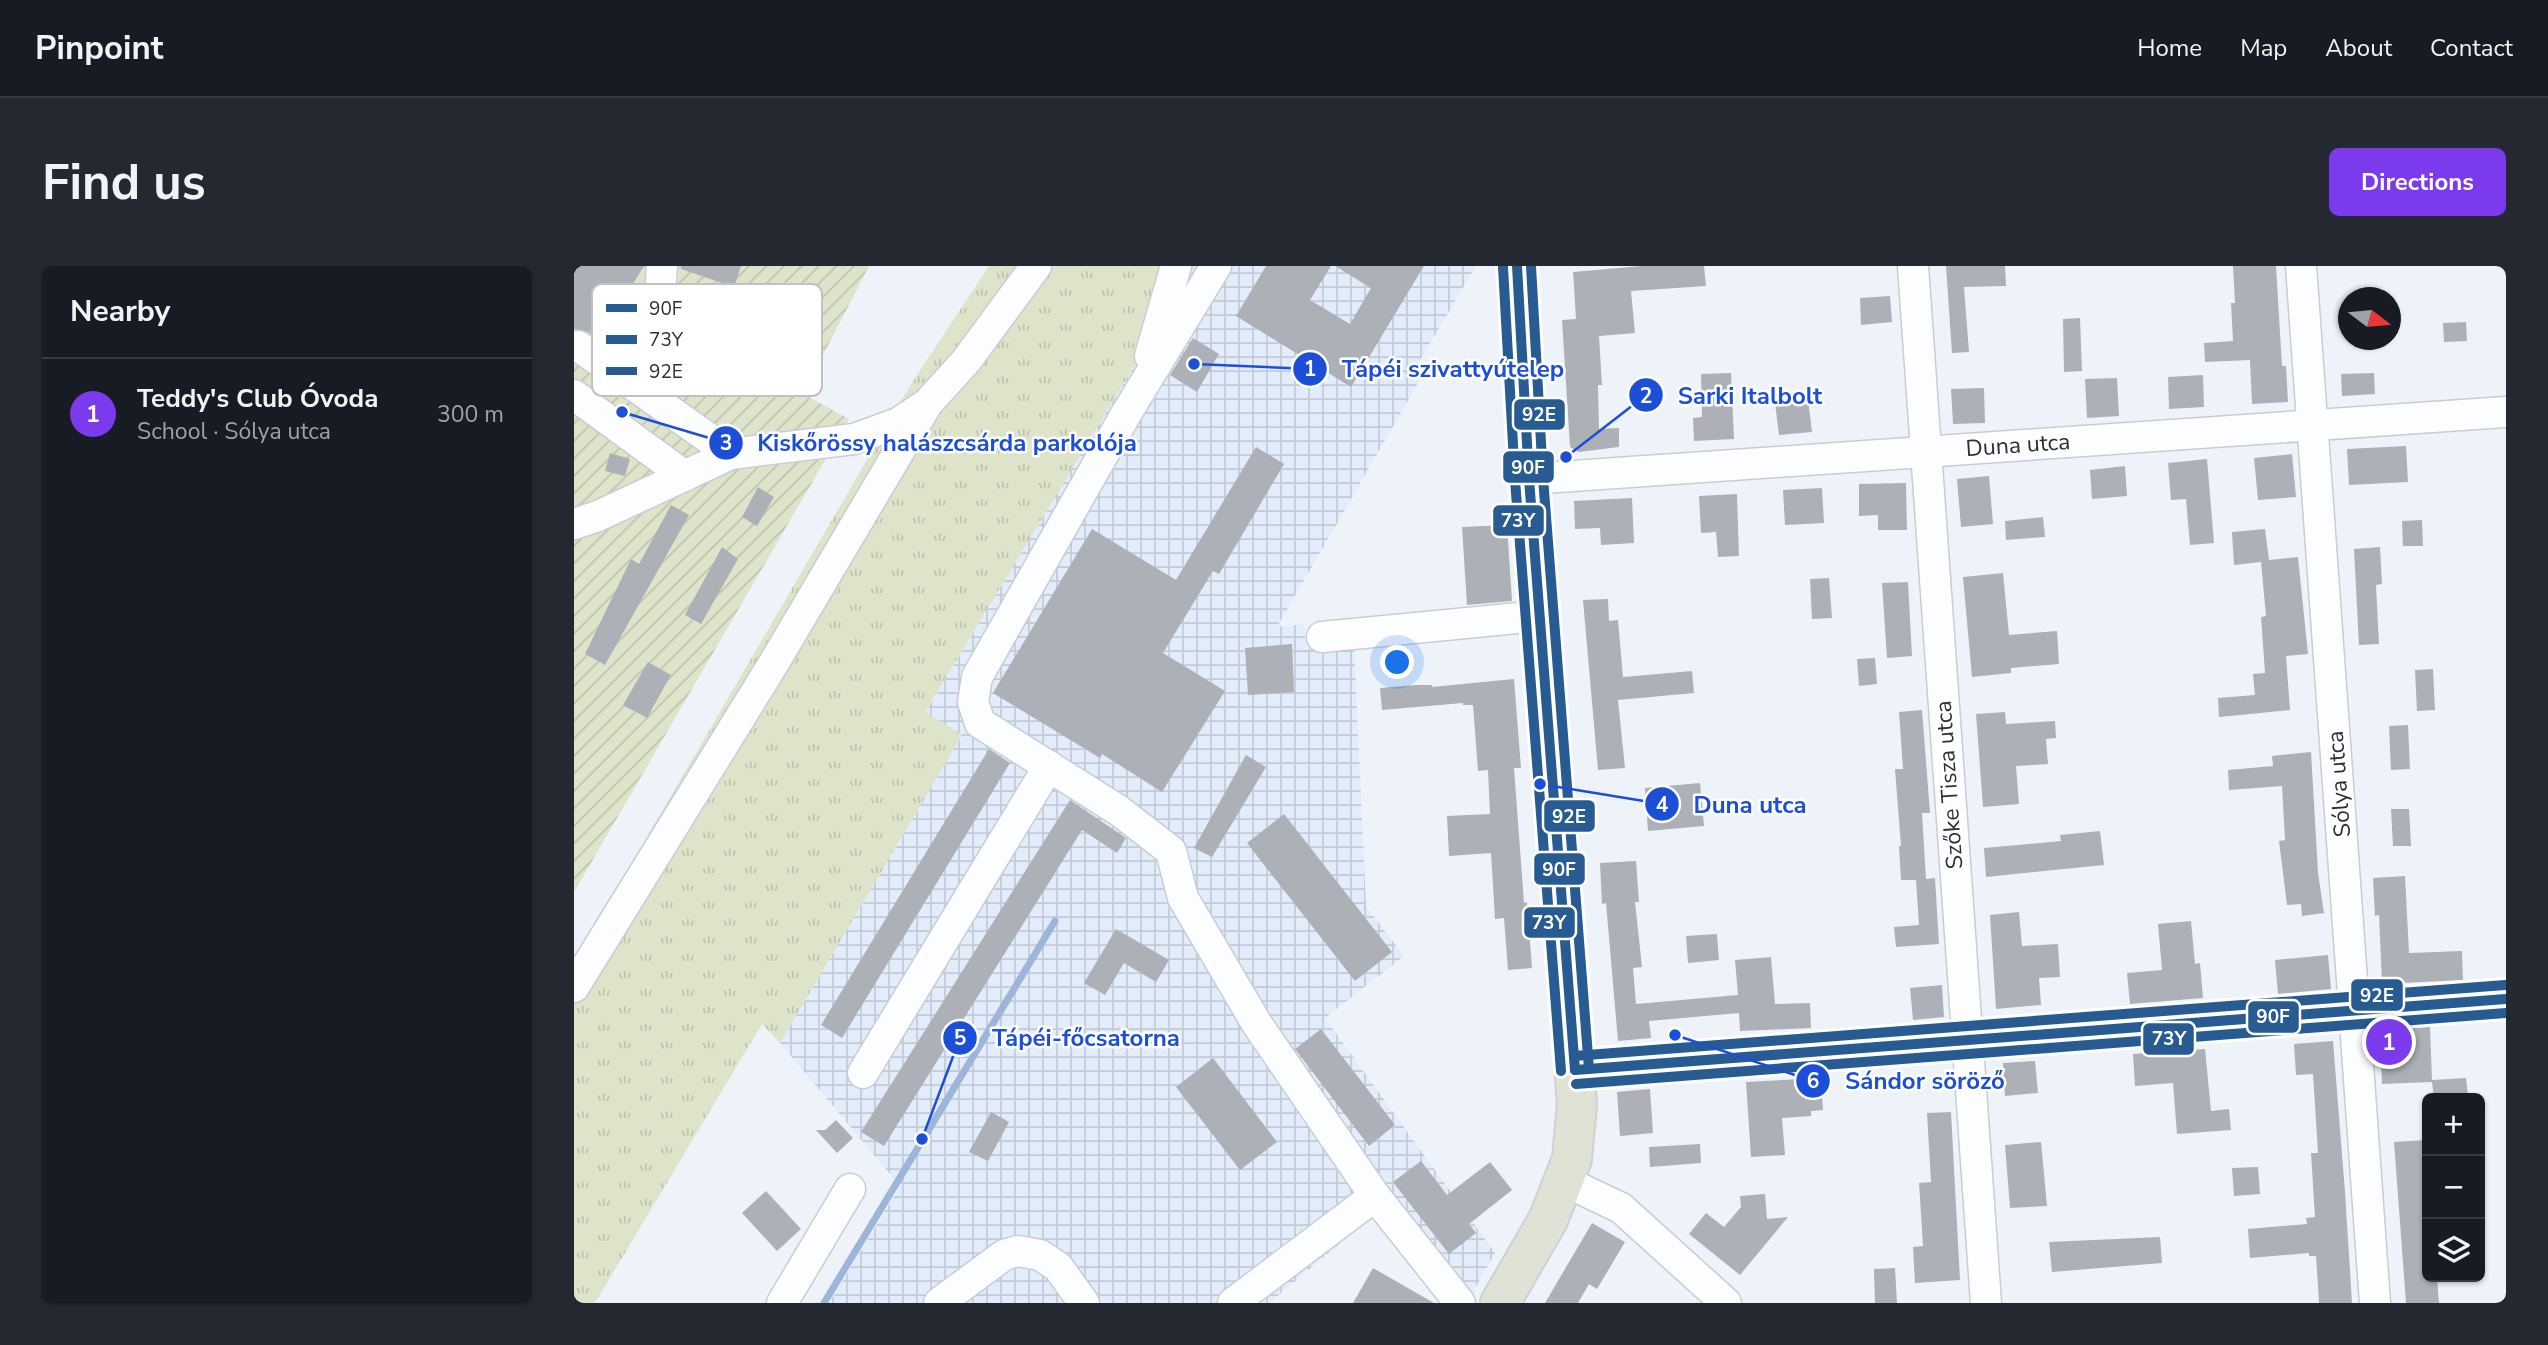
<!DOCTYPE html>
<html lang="en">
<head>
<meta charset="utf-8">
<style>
  body { margin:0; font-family:"Nunito Sans",sans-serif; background:#242831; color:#f1f3f6 }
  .controls { position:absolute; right:21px; bottom:21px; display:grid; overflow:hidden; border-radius:10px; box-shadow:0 2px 5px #0004 }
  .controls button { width:63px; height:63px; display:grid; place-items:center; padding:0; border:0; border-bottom:2px solid #363941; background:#171b24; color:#f1f3f6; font:35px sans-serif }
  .compass { position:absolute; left:1764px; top:21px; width:63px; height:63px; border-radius:50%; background:#171b24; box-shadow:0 2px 5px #0004; rotate:106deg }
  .you { position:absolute; left:824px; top:397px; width:24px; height:24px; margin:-18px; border:5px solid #fff; border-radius:50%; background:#1a73e8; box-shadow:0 0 0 10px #1a73e833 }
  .badge { display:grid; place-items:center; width:46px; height:46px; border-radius:50%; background:#7c3aed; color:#fff; font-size:23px; font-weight:700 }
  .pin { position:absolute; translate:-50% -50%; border:4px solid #fff; box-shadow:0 2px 7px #0006 }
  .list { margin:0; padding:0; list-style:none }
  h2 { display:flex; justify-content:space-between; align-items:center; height:91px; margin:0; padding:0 28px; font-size:30px }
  h2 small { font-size:23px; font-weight:400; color:#9ea1a6 }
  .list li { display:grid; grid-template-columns:46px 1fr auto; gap:21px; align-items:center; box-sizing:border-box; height:112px; padding:0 28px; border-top:2px solid #363941 }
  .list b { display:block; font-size:26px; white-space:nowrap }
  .list p { margin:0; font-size:23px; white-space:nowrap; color:#9ea1a6 }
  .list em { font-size:23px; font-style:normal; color:#9ea1a6 }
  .icon { flex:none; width:38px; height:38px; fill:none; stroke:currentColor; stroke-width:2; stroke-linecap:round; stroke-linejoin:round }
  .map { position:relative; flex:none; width:1932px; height:1037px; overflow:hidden; border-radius:10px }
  header { display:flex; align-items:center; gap:42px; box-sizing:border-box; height:98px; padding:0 35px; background:#171b24; border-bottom:2px solid #363941 }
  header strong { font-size:33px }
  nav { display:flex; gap:38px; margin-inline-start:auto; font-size:24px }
  .intro { display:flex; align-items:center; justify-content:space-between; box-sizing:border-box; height:168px; padding:0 42px }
  h1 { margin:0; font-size:49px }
  .button { padding:18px 32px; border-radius:10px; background:#7c3aed; color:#fff; font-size:24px; font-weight:700 }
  main { display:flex; gap:42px; padding:0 42px }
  aside { flex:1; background:#171b24; border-radius:10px; box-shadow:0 2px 5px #0004 }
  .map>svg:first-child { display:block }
  .industrial { fill:url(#industrial-grid) }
  .grass { fill:url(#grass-tufts) }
  .garden { fill:url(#garden-furrows) }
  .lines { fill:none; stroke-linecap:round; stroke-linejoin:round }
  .stream { stroke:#9cb5d8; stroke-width:7 }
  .building { fill:#adb1b7 }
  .minor-casing { stroke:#c9cdd3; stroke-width:33 }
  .major-casing { stroke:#ced1d5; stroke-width:42 }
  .minor { stroke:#fcfdfe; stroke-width:30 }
  .major { stroke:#e0e2d6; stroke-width:38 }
  .bus-1-casing { stroke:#fff; stroke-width:16 }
  .bus-2-casing { stroke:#fff; stroke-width:16 }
  .bus-3-casing { stroke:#fff; stroke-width:16 }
  .bus-1 { stroke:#275b91; stroke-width:10 }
  .bus-2 { stroke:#275b91; stroke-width:10 }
  .bus-3 { stroke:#275b91; stroke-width:10 }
  .labels { text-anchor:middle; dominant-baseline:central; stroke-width:5; stroke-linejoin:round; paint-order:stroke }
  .street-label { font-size:23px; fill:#2c2f35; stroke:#fff }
  .key { fill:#fff; stroke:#c0c1c2; stroke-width:2 }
  .key-label { font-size:19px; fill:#2c2f35 }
  .leader { fill:none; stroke:#1d4ed8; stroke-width:2.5 }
  .callout-dot { fill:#1d4ed8; stroke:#fff; stroke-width:2.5 }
  .mark-label { font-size:21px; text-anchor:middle; font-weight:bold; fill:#fff }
  .callout-label { font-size:24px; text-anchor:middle; font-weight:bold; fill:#1d4ed8; stroke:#fff; stroke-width:5; stroke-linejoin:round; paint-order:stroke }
  .line-badge { stroke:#fff; stroke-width:2.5 }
  .badge-label { font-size:19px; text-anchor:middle; font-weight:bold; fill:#fff }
</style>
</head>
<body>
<header>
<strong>Pinpoint</strong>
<nav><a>Home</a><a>Map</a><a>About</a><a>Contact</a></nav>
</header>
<div class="intro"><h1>Find us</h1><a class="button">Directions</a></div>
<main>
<aside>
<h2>Nearby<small></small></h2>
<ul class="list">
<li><span class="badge">1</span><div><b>Teddy's Club Óvoda</b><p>School · Sólya utca</p></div><em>300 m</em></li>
</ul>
</aside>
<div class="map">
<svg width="1932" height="1037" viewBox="0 0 1932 1037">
  <defs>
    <pattern id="industrial-grid" width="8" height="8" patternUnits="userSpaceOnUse" patternTransform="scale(1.75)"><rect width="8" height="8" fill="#e2ecfb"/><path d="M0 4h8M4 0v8" fill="none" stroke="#c2cbd8"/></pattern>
    <pattern id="grass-tufts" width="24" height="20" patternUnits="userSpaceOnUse" patternTransform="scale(1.75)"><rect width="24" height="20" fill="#dee4ca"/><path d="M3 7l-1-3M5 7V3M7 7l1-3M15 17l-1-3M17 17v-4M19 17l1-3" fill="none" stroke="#bfc4ae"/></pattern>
    <pattern id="garden-furrows" width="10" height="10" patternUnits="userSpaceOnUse" patternTransform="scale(1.75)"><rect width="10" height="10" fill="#dee4ca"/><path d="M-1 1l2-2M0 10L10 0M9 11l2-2" fill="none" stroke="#bfc4ae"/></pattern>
  </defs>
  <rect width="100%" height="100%" fill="#eef3fa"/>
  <!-- industrial -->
  <path class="industrial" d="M621,0h281l-63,106 8,6 -144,249 27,-3 2,25 48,-4 12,261 38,50 -79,62 170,235 -28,50 -93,-88 -105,88h-440l71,-117 -120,-143 182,-308 -37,-22 217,-361 38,-54z"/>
  <!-- grass -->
  <path class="grass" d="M415,0h206l-15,32 -38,55 -217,359 37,23 -182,308 -18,-19 -167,279h-21v-341l339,-581z"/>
  <!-- garden -->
  <path class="garden" d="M0,0h295l-66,128 46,25 -275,473z"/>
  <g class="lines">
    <!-- stream -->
    <path class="stream" d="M250,1037l231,-382"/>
  </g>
  <!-- building -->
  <g class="building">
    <path d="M0,0h70l-23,37 15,10 -5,7 9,6 -7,37 -45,-31 -14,-3z"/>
    <path d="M107,0h60l-7,21 -53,-18z"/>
    <path d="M692,0h65l-21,34 40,24 21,-36 -36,-22h89l-73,121 -115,-71z"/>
    <path d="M1068,0h62l2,20 -75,5 4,42 -36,3 3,49h-4l1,44 20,-1v19l-40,5 -9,-5 -8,-127 14,-1 -3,-47z"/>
    <path d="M1372,0h59l1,20 -42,1 5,65 -17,1z"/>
    <path d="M1659,0h43l6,100h4l2,36 -36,2 -2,-44 -45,2 -1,-19 29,-2 -2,-38h4z"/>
    <path d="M1316,30l2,26 -31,3 -1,-27z"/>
    <path d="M1506,52l2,53 -18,1 -1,-53z"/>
    <path d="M1892,56l1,19 -23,1 -1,-19z"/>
    <path d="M619,72l26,16 -22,38 -27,-17z"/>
    <path d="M1157,107l3,66 -40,2 -1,-23 9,-1 -1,-43z"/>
    <path d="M1800,107l1,21 -33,2 -1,-22z"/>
    <path d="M1629,109l1,32 -35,2 -1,-32z"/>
    <path d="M1543,112l2,38 -32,2 -2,-39z"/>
    <path d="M1410,122l1,35 -32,1 -2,-35z"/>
    <path d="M1234,133l4,33 -33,3 -4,-32z"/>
    <path d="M1832,180l2,36 -59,3 -2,-36z"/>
    <path d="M682,181l28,17 -65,110 -6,-3 -50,82 62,38 -63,101 -60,-38 -2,4 -107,-65 99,-164 84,51z"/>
    <path d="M36,187l20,6 -5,17 -20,-5z"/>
    <path d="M1718,188l4,43 -38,3 -4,-42z"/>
    <path d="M1633,193l7,84 -24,2 -4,-46 -15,1 -3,-37z"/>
    <path d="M1551,200l2,30 -35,3 -2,-29z"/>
    <path d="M1415,210l4,48 -32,3 -4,-48z"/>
    <path d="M1332,217l1,47h-29v-15l-19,1v-32z"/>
    <path d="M184,221l16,10 -17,29 -15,-9z"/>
    <path d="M1248,222l2,35 -39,2 -2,-35z"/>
    <path d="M1163,228l2,62 -21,1 -2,-25 -15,1 -2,-37z"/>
    <path d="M1058,232l2,45 -33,2 -1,-17 -25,1 -1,-28z"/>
    <path d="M97,239l18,10 -84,150 -20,-11 46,-95 8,5z"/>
    <path d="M1469,251l2,20 -39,3 -1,-19z"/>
    <path d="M1848,254l1,26h-20l-1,-25z"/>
    <path d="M933,259l5,76 -45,4 -5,-78z"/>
    <path d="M1691,263l4,31 29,-3 10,97 -22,2 4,54 -71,7 -1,-19 37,-3 -2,-21 12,-1 -4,-56 5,-1 -5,-54 -27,3 -2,-33z"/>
    <path d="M148,281l16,12 -37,65 -16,-9z"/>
    <path d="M1806,281l2,37 -6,1 3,59 -20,1 -5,-96z"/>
    <path d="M1429,307l6,62 48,-4 2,33 -48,4v5l-39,4 -9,-100z"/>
    <path d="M1255,312l3,40 -20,1 -2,-40z"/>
    <path d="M1334,316l4,74 -25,2 -5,-75z"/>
    <path d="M1034,333l1,22 9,-1 5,57 69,-6 2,22 -76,7 7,68 -27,2 -15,-170z"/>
    <path d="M718,378l2,48 -46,3 -3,-47z"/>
    <path d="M1301,392l2,26 -18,2 -2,-27z"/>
    <path d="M74,396l23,13 -24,43 -24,-13z"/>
    <path d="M1859,403l2,41 -18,1 -2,-41z"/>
    <path d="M940,413l7,89h-7l10,135 3,-1 5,66 -24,2 -4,-52 -9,1 -4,-66 -42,3 -2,-40 43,-2 -2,-44 -10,1 -5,-66h-10v-2l-81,7 -2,-22 36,-3h16v2z"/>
    <path d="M1348,444l8,103h-8l4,66 9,-1 4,66 -43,3 -2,-20 25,-2 -3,-45h-15l-2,-34h2l-6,-77h8l-4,-57z"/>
    <path d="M1431,446l1,12 49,-3 1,17 -10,1 2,25 -32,2 3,38 -36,3 -7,-93z"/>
    <path d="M1834,459l2,44 -19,1 -2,-44z"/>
    <path d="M415,483l21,14 -168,275 -21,-13z"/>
    <path d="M1737,486l7,121 6,40 -22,3 -1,-12 -14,1 -8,-64 6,-1 -3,-54 -53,4 -1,-20 45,-4 -1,-10z"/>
    <path d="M672,489l20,12 -54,90 -18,-9z"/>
    <path d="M1126,517l4,43 -56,5 -3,-43z"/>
    <path d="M496,534l56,38 -9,15 -35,-23 -198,316 -23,-14z"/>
    <path d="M1817,543h18l2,37h-18z"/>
    <path d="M710,548l108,138 -37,29 -108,-138z"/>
    <path d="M1526,565l4,34 -118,12 -2,-29 77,-7 -1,-6z"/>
    <path d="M1062,595l3,41h-4l7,65 -9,1 3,36 102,-9 -3,-35 36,-3 4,47 35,-1 1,25 -71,3 -1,-18 -90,8 2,17 -33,3 -12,-138 -4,1 -2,-41z"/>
    <path d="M1831,610l4,77 53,-2 1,29 -81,4 -3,-69 -4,1 -2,-38z"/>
    <path d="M1445,646l3,34 36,-2 2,33 -21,1 2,27 -45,4 -6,-94z"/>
    <path d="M1617,655l4,43 5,-1 3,35 -73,6 -3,-31 35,-3 -4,-46z"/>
    <path d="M542,663l53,31 -13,22 -32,-19 -19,32 -21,-12z"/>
    <path d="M1143,668l2,26 -31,3 -2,-27z"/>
    <path d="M1754,689l3,34 -53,5 -3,-34z"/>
    <path d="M1368,719l2,32 -31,3 -3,-32z"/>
    <path d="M1856,761l2,53 34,-2 2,17 -34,3 -2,-16 -50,2 -2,-49 5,-6z"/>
    <path d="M747,763l74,96 -26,21 -74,-97z"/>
    <path d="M1759,775l12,151 7,111h-33l-3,-47h-7v-3l-59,5 -2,-29 59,-5 -1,-6 9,-1 -4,-64h7l-5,-79 -17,1 -2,-31z"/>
    <path d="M1631,783l6,62 18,-2 2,21 -54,4 -4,-51 -38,3 -2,-32z"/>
    <path d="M639,792l64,84 -37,28 -64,-83z"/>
    <path d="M1461,795l3,32 -33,3 -2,-33z"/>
    <path d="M1247,812l2,32 -12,1v5l-29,2 3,37 -34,2 -5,-75z"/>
    <path d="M1076,823l3,44 -33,3 -3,-44z"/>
    <path d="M417,846l18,10 -21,39 -19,-9z"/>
    <path d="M1377,846l9,168 -45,3 -2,-36 10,-1 -4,-63 12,-1 -4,-69z"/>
    <path d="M262,854l17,18 -16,15 -21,-23h9z"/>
    <path d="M1853,874v27h-2l2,110h10l2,26h-33l-12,-161z"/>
    <path d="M1467,876l6,64 -37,2 -5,-63z"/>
    <path d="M1126,878l1,19 -51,4 -1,-20z"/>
    <path d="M847,895l26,34 43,-33 22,28 -43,34 7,9 -27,21 -56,-72z"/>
    <path d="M1684,901l2,27 -26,2 -2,-28z"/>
    <path d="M192,925l35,38 -24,22 -35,-38z"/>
    <path d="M1191,928l2,25 21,-2 -48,58 -51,-41 17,-21 18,14 17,-20 -1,-11z"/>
    <path d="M1018,957l33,19 -28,47 -8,-5 -11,19h-33z"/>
    <path d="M1586,971l2,26 -110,9 -3,-30z"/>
    <path d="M799,1002l61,35h-81z"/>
    <path d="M1321,1002l2,35h-22l-1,-34z"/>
  </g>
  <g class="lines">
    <!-- minor casing -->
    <g class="minor-casing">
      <g id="minor">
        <path d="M642,0l-90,148 -149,263 -4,25 7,21 138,87 53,41 12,47 74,126 118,172 85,107"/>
        <path d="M1339,0l73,1037"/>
        <path d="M1727,0l74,1037"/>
        <path d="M0,81l4,-1 153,108"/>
        <path d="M576,90l26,-90"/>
        <path d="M71,126l13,-65 4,-61"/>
        <path d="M0,129l111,81"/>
        <path d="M955,213l977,-67"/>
        <path d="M0,258l24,-8 133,-62 123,-15 44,-16 26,-17"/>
        <path d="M748,371l217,-21"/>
        <path d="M0,721l201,-326 152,-257 39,-43 70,-95"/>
        <path d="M1001,804l931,-71"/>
        <path d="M289,807l186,-307"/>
        <path d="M990,915l57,27 105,95"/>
        <path d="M208,1037l68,-114"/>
        <path d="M365,1037l65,-48 14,-4 22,4 18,12 26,36"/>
        <path d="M659,1037l142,-107"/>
      </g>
    </g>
    <!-- major casing -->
    <g class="major-casing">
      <path id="major" d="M926,1037l48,-83 24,-61 5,-55 -48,-625 -12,-213"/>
    </g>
    <!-- minor -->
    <use href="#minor" class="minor"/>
    <!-- major -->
    <use href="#major" class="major"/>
    <!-- bus-1 casing -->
    <g class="bus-1-casing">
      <g id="bus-1">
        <path d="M943,0l12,213 46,591"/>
        <path d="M1001,804l931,-71"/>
      </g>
    </g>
    <!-- bus-2 casing -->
    <g class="bus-2-casing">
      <g id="bus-2">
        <path d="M929,1l12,213 46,591"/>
        <path d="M1002,818l930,-71"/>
      </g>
    </g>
    <!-- bus-3 casing -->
    <g class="bus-3-casing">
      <g id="bus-3">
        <path d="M957,0l12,212 46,591"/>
        <path d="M1000,790l931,-71"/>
      </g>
    </g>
    <!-- bus-1 -->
    <use href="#bus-1" class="bus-1"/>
    <!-- bus-2 -->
    <use href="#bus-2" class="bus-2"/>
    <!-- bus-3 -->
    <use href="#bus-3" class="bus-3"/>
  </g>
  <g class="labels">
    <!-- street labels -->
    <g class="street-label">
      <text transform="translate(1444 179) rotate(-4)">Duna utca</text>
      <text transform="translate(1765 518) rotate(-94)">Sólya utca</text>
      <text transform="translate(1375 519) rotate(-94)">Szőke Tisza utca</text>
    </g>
  </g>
  <!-- legend -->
  <rect x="18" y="18" width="230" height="112" rx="10" class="key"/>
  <rect x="32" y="38" width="31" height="8" fill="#275b91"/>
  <rect x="32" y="69" width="31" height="9" fill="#275b91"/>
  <rect x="32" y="101" width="31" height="8" fill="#275b91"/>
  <g class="key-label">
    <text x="75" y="49">90F</text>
    <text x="75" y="80">73Y</text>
    <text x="75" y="112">92E</text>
  </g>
  <!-- callouts -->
  <path class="leader" d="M620 98L736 103M992 191L1072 129M48 146L152 177M966 518L1088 538M348 873L386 772M1101 769L1239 815"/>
  <g class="callout-dot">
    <circle cx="620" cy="98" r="7"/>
    <circle cx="992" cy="191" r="7"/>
    <circle cx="48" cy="146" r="7"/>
    <circle cx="966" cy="518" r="7"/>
    <circle cx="348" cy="873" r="7"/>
    <circle cx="1101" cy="769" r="7"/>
    <circle cx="736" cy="103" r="18"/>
    <circle cx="1072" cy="129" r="18"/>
    <circle cx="152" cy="177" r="18"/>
    <circle cx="1088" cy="538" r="18"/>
    <circle cx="386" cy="772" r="18"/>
    <circle cx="1239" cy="815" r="18"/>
  </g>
  <g class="mark-label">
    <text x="736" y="110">1</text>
    <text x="1072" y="137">2</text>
    <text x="152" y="184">3</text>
    <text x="1088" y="546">4</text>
    <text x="386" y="779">5</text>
    <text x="1239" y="822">6</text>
  </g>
  <g class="callout-label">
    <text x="879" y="111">Tápéi szivattyútelep</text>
    <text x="1176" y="138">Sarki Italbolt</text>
    <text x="373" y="185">Kiskőrössy halászcsárda parkolója</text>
    <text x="1176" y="547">Duna utca</text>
    <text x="512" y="780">Tápéi-főcsatorna</text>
    <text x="1351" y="823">Sándor söröző</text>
  </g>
  <g class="line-badge">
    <rect x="939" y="132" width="53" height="33" rx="7" fill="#275b91"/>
    <rect x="928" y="184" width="53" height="34" rx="7" fill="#275b91"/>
    <rect x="918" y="238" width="53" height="33" rx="7" fill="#275b91"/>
    <rect x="969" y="533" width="53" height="34" rx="7" fill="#275b91"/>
    <rect x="959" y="586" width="53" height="34" rx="7" fill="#275b91"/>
    <rect x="949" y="640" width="53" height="33" rx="7" fill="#275b91"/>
    <rect x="1776" y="712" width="54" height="34" rx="7" fill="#275b91"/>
    <rect x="1673" y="734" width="53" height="34" rx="7" fill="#275b91"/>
    <rect x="1568" y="756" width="53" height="34" rx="7" fill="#275b91"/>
  </g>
  <g class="badge-label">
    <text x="965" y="155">92E</text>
    <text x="954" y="208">90F</text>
    <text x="944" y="261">73Y</text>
    <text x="995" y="557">92E</text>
    <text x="985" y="610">90F</text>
    <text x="975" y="663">73Y</text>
    <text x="1803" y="736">92E</text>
    <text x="1699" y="757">90F</text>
    <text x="1595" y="779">73Y</text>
  </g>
</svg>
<div class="controls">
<button>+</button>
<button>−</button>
<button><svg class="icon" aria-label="layers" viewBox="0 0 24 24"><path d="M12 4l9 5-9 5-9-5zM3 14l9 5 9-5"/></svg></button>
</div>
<svg class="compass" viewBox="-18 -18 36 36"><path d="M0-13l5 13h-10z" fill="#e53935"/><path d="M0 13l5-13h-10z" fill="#9ea1a6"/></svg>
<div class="you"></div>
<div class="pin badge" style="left:1815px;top:776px">1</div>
</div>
</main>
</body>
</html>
